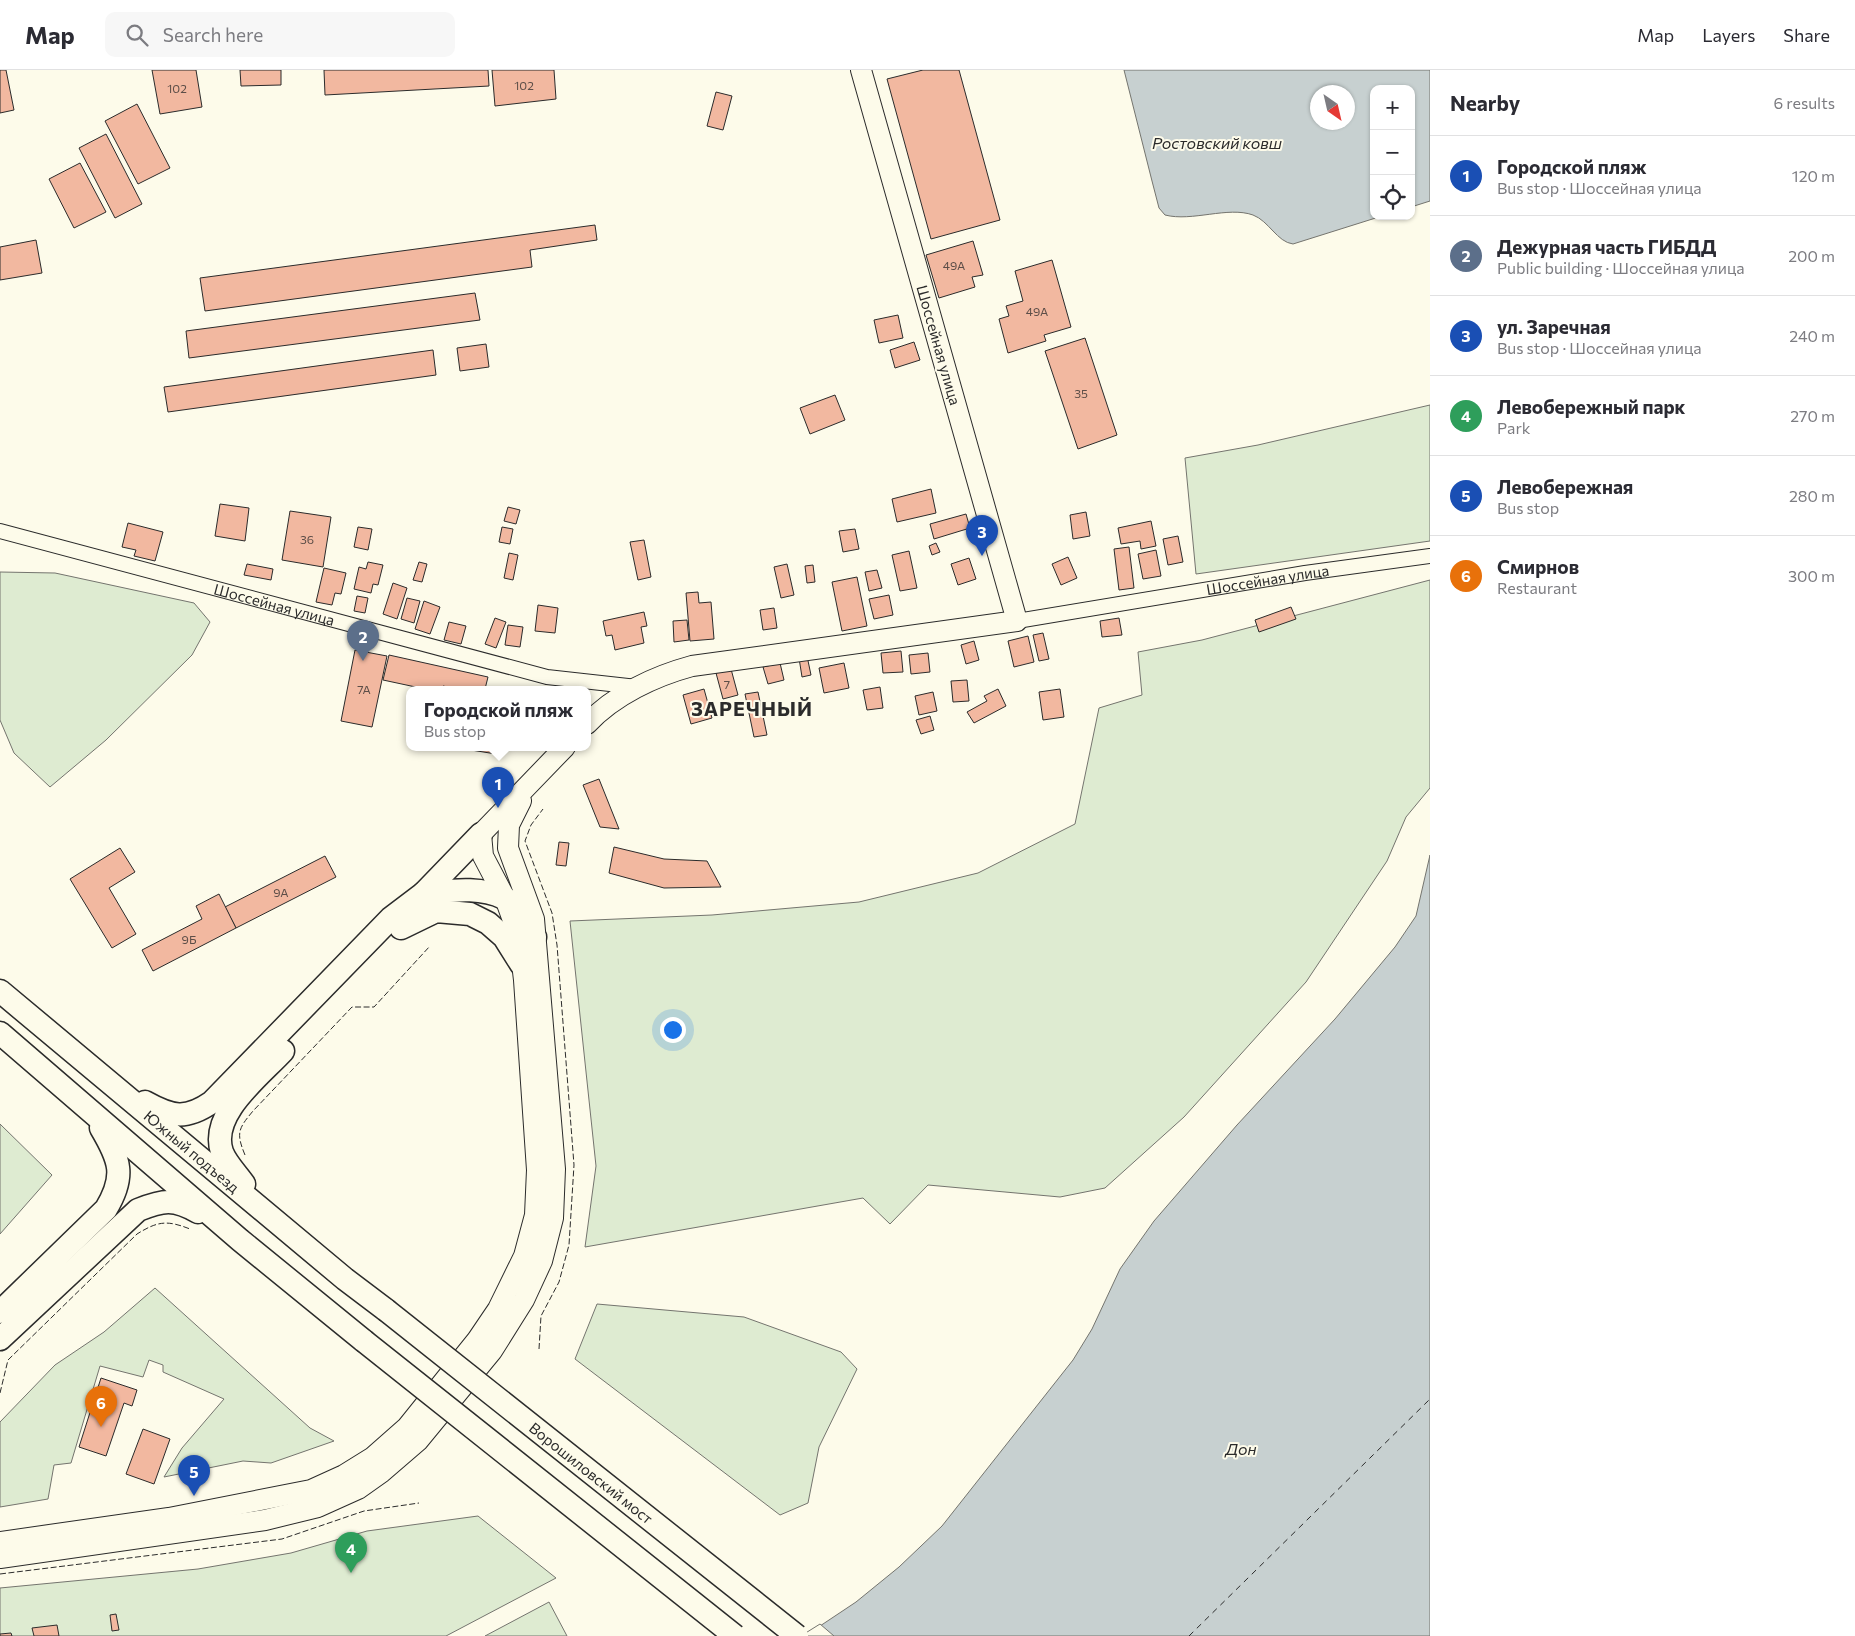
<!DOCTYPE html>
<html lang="en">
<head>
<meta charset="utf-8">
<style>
  body { margin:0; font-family:Commissioner,sans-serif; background:#f7f7f7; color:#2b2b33 }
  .controls { position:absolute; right:15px; top:15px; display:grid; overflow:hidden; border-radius:10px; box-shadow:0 1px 4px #0004 }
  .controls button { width:45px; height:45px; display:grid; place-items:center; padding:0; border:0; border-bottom:1px solid #e1e1e2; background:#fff; color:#2b2b33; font:25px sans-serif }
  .compass { position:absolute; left:1310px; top:15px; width:45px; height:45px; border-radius:50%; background:#fff; box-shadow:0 1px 4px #0004; rotate:146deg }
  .you { position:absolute; left:672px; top:959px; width:18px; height:18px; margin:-12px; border:4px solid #fff; border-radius:50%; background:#1a73e8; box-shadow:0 0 0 8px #1a73e833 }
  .badge { display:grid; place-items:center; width:32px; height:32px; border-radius:50%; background:#c62828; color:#fff; font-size:16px; font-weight:700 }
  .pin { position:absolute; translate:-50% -41px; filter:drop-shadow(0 1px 2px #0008) }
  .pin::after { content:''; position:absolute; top:26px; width:18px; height:15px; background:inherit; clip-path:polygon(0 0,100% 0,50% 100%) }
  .popup { position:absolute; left:406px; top:616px; width:185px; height:65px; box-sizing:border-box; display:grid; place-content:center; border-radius:10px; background:#fff; filter:drop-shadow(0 1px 4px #0005); font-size:16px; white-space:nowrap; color:#7c7c81 }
  .popup b { font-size:19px; color:#2b2b33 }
  .popup::after { content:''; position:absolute; left:50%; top:100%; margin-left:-10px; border:10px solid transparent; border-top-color:#fff }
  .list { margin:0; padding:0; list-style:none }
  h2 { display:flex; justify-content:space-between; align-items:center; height:65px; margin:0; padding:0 20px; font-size:21px }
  h2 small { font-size:16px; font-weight:400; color:#7c7c81 }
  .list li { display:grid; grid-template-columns:32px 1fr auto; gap:15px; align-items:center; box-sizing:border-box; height:80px; padding:0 20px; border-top:1px solid #e1e1e2 }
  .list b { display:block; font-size:19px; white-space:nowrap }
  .list p { margin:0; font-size:16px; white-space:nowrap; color:#7c7c81 }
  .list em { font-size:16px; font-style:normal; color:#7c7c81 }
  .icon { flex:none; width:28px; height:28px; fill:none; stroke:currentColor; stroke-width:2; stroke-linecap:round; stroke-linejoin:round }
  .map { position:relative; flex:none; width:1430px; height:1566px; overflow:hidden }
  header { display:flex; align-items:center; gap:30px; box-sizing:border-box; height:70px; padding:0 25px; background:#fff; border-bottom:1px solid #e1e1e2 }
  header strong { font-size:24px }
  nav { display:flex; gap:28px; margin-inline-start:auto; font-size:18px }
  .search { width:350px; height:45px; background:#f7f7f7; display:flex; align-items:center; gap:12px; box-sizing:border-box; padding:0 18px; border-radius:10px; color:#7c7c81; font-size:19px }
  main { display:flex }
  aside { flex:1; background:#fff }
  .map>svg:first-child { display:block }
  .green { fill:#deebd1; stroke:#74746e }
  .water { fill:#c7d0d0; stroke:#74746e; fill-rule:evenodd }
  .pier { fill:#fdfbea; stroke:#74746e }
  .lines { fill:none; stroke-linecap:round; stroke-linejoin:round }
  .ferry { stroke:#2b2b2b; stroke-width:1; stroke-dasharray:6 5; stroke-linecap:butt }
  .building { fill:#f2b8a0; stroke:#2b2b2b }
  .street-casing { stroke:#2b2b2b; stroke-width:16 }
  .secondary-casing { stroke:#2b2b2b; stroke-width:22 }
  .primary-casing { stroke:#2b2b2b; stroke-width:25 }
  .street { stroke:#fdfbea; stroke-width:14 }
  .secondary { stroke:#fdfbea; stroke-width:20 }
  .primary { stroke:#fdfbea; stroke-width:22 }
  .primary-bridge-casing { stroke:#2b2b2b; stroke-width:25; stroke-linecap:butt }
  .primary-bridge { stroke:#fdfbea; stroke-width:22 }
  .fence { stroke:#2b2b2b; stroke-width:1; stroke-dasharray:6 2.5; stroke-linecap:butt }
  .labels { text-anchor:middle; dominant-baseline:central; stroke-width:4; stroke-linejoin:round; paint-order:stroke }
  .number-label { font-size:12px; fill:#5d4e48 }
  .street-label { font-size:15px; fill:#2b2b2b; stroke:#fdfbea }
  .water-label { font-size:16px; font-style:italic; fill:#2b2b2b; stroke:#fdfbea }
  .district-label { font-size:20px; font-weight:bold; letter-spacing:1px; fill:#2b2b2b; stroke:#fdfbea }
</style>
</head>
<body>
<header>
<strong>Map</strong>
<div class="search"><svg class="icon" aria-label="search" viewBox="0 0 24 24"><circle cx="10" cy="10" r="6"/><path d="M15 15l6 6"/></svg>Search here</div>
<nav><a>Map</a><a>Layers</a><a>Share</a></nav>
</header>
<main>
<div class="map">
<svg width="1430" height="1566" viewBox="0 0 1430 1566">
  <rect width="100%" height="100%" fill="#fdfbea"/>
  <!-- green -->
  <g class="green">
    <path d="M1430,335v136l-234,33 -11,-116 73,-13z"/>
    <path d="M0,502l55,1 139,30 16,19 -18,33 -86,85 -56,47 -36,-34 -14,-33z"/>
    <path d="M1430,510v208l-24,29 -19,44 -81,121 -122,135 -79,71 -45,9 -132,-12 -38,39 -27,-26 -278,49 11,-81 -26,-245 142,-6 147,-13 119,-29 97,-49 24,-116 43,-13 -4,-43 64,-12z"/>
    <path d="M0,1054l52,51 -52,59z"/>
    <path d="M155,1218l155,140 24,13 -63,22 -28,-2 -79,16 18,-29 42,-49 -61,-27v-7l-14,-5 -6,17 -43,-11 -29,97 -17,2 -6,34 -48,8v-85l55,-57 49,-33z"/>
    <path d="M597,1234l147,13 97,35 16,17 -38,78 -11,56 -28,12 -205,-156z"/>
    <path d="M478,1446l78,62 -110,58h-446v-48l198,-19 93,-16 76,-22z"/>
    <path d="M549,1532l18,34h-82z"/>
  </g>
  <!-- water -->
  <g class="water">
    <path d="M1124,0h306v131l-19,6v-118h-37v127h8l-89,28c-16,-2 -24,-23 -40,-29 -25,-9 -61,7 -88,0l-6,-7 -7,-27zM1348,22v30h-30v-30z"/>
    <path d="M1430,785v781h-625l51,-34 43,-35 43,-41 131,-166 19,-31 28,-60 34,-48 83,-96 98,-106 60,-72 21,-31z"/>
  </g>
  <!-- pier -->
  <path class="pier" d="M820,1554l14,12h-31l1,-2z"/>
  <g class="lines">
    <!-- ferry -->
    <path class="ferry" d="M1189,1566l241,-237"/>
  </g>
  <!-- building -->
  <g class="building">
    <path d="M0,0h6l8,40 -14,3z"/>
    <path d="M152,0h44l6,37 -42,7z"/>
    <path d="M240,0h41v15l-40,1z"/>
    <path d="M324,0h164l1,16 -164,9z"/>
    <path d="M492,0h62l2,29 -61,7z"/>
    <path d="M923,0h36l41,150 -69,19 -44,-160z"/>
    <path d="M716,22l16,4 -9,34 -16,-4z"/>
    <path d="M137,34l33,64 -32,16 -33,-63z"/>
    <path d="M106,64l36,70 -27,14 -36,-70z"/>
    <path d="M80,93l26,49 -32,16 -25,-49z"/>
    <path d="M595,155l2,15 -67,10 2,17 -327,44 -5,-33z"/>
    <path d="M36,170l6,33 -42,7v-33z"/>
    <path d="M973,171l10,34 -11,2 3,10 -36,11 -13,-43z"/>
    <path d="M1052,190l19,67 -27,8 2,6 -38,12 -9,-34 10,-3 -3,-10 17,-5 -8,-30z"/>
    <path d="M475,223l5,27 -291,38 -3,-27z"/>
    <path d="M898,245l5,23 -24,5 -5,-23z"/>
    <path d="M1085,268l32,97 -39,14 -33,-98z"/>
    <path d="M914,272l6,18 -25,8 -5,-18z"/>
    <path d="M486,274l3,23 -29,4 -3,-23z"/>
    <path d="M433,280l3,25 -268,37 -4,-25z"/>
    <path d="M835,325l10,25 -35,14 -10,-26z"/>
    <path d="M931,419l5,24 -39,9 -5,-23z"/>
    <path d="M220,434l29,4 -4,33 -30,-5z"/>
    <path d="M508,437l12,3 -4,14 -12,-3z"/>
    <path d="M290,441l41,6 -8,50 -41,-7z"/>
    <path d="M1086,442l4,24 -17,3 -3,-24z"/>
    <path d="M966,444l4,14 -36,11 -4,-15z"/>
    <path d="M1151,451l5,25 -15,3 -1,-8 -19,3 -3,-16z"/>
    <path d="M128,453l35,9 -8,29 -21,-5 2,-6 -14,-3z"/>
    <path d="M358,457l14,2 -4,21 -14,-3z"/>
    <path d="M502,457l11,2 -3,15 -11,-2z"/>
    <path d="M855,459l4,20 -16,3 -4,-21z"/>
    <path d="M1178,466l5,26 -15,3 -5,-26z"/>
    <path d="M644,470l7,37 -13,3 -8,-38z"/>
    <path d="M936,473l4,9 -8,3 -3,-9z"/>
    <path d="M1129,477l5,41 -15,2 -5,-41z"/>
    <path d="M1156,480l5,26 -18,3 -5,-25z"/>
    <path d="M909,481l8,37 -17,3 -8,-36z"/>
    <path d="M509,483l9,2 -5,25 -9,-2z"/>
    <path d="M1068,487l9,21 -16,7 -9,-21z"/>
    <path d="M969,488l7,21 -18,6 -7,-21z"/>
    <path d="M368,492l15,3 -5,20 -5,-1 -2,9 -17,-4 5,-22 7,2z"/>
    <path d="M419,492l8,2 -5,18 -9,-2z"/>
    <path d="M247,494l26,5 -2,11 -27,-5z"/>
    <path d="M787,494l7,31 -13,3 -7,-31z"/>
    <path d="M813,495l2,17 -8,1 -2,-17z"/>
    <path d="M324,498l22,5 -5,21 -6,-1 -3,12 -16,-3z"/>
    <path d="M877,500l5,18 -13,3 -4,-19z"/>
    <path d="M857,507l10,49 -25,5 -10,-49z"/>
    <path d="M393,513l14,5 -10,31 -14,-5z"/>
    <path d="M698,522l1,11 12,-1 3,37 -24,2 -4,-48z"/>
    <path d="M889,525l4,20 -19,4 -5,-20z"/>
    <path d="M357,526l11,2 -3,15 -11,-2z"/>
    <path d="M407,528l13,3 -6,22 -13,-4z"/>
    <path d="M424,531l16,6 -10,27 -15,-5z"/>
    <path d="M538,535l20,3 -3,25 -20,-2z"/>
    <path d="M1291,537l5,12 -37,13 -4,-12z"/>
    <path d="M774,538l3,20 -14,2 -3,-20z"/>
    <path d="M644,542l3,14 -6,1 3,16 -29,7 -3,-15 -6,1 -3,-15z"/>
    <path d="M495,548l11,4 -10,26 -11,-4z"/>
    <path d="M1119,548l3,17 -20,2 -2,-16z"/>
    <path d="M687,550l2,20 -15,2 -1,-21z"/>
    <path d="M449,552l17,4 -5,18 -17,-4z"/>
    <path d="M508,555l15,2 -3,20 -15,-2z"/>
    <path d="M1043,563l6,26 -10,2 -6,-26z"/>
    <path d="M1028,566l6,26 -20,5 -6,-26z"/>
    <path d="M974,571l5,19 -13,4 -5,-19z"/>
    <path d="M355,580l32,6 -15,71 -31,-6z"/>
    <path d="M901,581l2,21 -20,1 -2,-20z"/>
    <path d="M928,583l2,19 -19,2 -2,-19z"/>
    <path d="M389,585l99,22 -3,12h-29l-13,-3 -1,3h-17l-42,-9z"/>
    <path d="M807,586l4,19 -9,2 -3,-19z"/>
    <path d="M780,593l4,17 -16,4 -5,-17z"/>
    <path d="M844,593l5,25 -25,5 -5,-25z"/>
    <path d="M731,599l7,26 -15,4 -7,-26z"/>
    <path d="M967,610l2,21 -16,1 -2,-21z"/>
    <path d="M880,617l3,21 -16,2 -4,-20z"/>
    <path d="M704,619l8,29 -21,6 -8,-29z"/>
    <path d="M998,619l8,17 -32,17 -7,-11 20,-11 -3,-5z"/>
    <path d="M1060,619l4,28 -21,3 -4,-28z"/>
    <path d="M758,622l9,43 -13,2 -9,-43z"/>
    <path d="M933,622l4,19 -18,4 -4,-19z"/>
    <path d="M930,646l4,14 -13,4 -5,-14z"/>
    <path d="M472,677h26l-2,7 -25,-4z"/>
    <path d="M599,709l20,50 -19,-2 -17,-42z"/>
    <path d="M559,772l10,1 -3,23 -10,-1z"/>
    <path d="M614,777l50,12 43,2 14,26 -57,1 -55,-15z"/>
    <path d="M120,778l15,24 -26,16 27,46 -24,14 -42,-69z"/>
    <path d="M325,786l11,21 -100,51 -11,-21z"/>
    <path d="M219,824l17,34 -83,43 -11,-21 60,-31 -6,-13z"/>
    <path d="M101,1308l36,12 -5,16 -8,-3 -18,53 -27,-9z"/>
    <path d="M143,1359l27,10 -16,45 -28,-10z"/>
    <path d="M116,1544l3,16 -7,1 -2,-16z"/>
    <path d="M57,1555l2,11h-25l-2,-8z"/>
    <path d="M11,1563l1,3h-12v-2z"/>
  </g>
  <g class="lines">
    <!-- street casing -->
    <g class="street-casing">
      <g id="street">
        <path id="s1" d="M0,461l547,146 90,10"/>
        <path id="s2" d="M1017,551l288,-48 125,-17"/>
      </g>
    </g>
    <!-- secondary casing -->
    <g class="secondary-casing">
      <g id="secondary">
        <path d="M587,654c27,-29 68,-48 105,-58l325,-45 -156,-551"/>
        <path d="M0,1472l169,-24 142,-28 33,-15 29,-18 34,-30 70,-87 21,-31 26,-53 11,-41 2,-45 -13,-190 -5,-43 -14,-39 -22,-42 -2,-22 84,-87"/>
        <path d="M0,1488l265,-38 53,-13 40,-18 24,-17 36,-31 74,-90 32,-51 18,-39 11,-43 2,-49 -21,-250 -26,-71 1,-23 12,-24"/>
      </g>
    </g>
    <!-- primary casing -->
    <g class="primary-casing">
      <g id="primary">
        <path d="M424,823c26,-2 55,-7 80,5 14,7 23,26 31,39"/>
        <path d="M401,858l35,-17 34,3 18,9 16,14 17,27"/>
        <path id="s3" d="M0,921l345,288 41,31"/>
        <path d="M0,963l240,207 124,101"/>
        <path d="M145,1032c27,15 41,18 67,0l179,-184 33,-25 57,-59"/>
        <path d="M244,1114c-7,-10 -18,-21 -22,-32 -13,-38 38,-76 61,-101"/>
        <path d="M0,1242l106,-103c20,-33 14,-49 -5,-81"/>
        <path d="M0,1269l138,-129c25,-10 36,-12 60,2"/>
      </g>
    </g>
    <!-- street -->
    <use href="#street" class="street"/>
    <!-- secondary -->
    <use href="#secondary" class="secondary"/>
    <!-- primary -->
    <use href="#primary" class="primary"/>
    <!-- primary-bridge casing -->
    <g class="primary-bridge-casing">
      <g id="primary-bridge">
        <path id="s4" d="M386,1240l411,326"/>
        <path d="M364,1271l371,295"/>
      </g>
    </g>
    <!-- primary-bridge -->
    <use href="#primary-bridge" class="primary-bridge"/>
    <!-- fence -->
    <g class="fence">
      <path d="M245,1085c-9,-22 -7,-26 8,-44l99,-104h22l56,-61"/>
      <path d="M539,1279l2,-33 18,-34 10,-37 5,-80 -17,-220 -5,-32 -27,-72 6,-16 12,-16"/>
      <path d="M0,1323l8,-33 129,-126c21,-13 30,-14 53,-5"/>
      <path d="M0,1504l282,-35 82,-28 55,-8"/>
    </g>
  </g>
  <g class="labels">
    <!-- number labels -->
    <g class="number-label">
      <text x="524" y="15">102</text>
      <text x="177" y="18">102</text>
      <text x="954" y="195">49А</text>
      <text x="1037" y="241">49А</text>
      <text x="1081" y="323">35</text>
      <text x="307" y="469">36</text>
      <text x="727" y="614">7</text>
      <text x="364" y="619">7А</text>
      <text x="281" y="822">9А</text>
      <text x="189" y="869">9Б</text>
    </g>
    <!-- street labels -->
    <g class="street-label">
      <text transform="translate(939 275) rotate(74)">Шоссейная улица</text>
      <text stroke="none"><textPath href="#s2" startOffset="254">Шоссейная улица</textPath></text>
      <text stroke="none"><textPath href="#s1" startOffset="284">Шоссейная улица</textPath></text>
      <text stroke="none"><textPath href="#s3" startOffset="250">Южный подъезд</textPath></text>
      <text stroke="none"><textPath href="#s4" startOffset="262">Ворошиловский мост</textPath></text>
    </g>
    <!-- water labels -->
    <g class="water-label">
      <text x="1217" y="72">Ростовский ковш</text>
      <text x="1241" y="1378">Дон</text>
    </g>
    <!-- district labels -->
    <g class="district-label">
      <text x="752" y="638">ЗАРЕЧНЫЙ</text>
    </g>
  </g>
</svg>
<div class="controls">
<button>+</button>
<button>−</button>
<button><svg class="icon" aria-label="locate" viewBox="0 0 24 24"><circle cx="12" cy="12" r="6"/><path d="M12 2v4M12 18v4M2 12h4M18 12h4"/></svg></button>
</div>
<svg class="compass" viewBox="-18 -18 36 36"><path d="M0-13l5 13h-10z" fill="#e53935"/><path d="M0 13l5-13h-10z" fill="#7c7c81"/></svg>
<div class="you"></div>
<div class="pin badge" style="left:498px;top:738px;background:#1a4fb4">1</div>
<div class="popup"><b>Городской пляж</b>Bus stop</div>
<div class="pin badge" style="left:363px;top:591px;background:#5c6f8a">2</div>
<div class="pin badge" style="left:982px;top:486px;background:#1a4fb4">3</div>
<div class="pin badge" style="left:351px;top:1503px;background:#2e9e5b">4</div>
<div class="pin badge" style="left:194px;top:1426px;background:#1a4fb4">5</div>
<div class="pin badge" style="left:101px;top:1357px;background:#e8710a">6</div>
</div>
<aside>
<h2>Nearby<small>6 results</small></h2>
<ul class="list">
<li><span class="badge" style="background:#1a4fb4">1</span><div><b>Городской пляж</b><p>Bus stop · Шоссейная улица</p></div><em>120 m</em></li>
<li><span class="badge" style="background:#5c6f8a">2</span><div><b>Дежурная часть ГИБДД</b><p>Public building · Шоссейная улица</p></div><em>200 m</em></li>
<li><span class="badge" style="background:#1a4fb4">3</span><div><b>ул. Заречная</b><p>Bus stop · Шоссейная улица</p></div><em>240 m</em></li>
<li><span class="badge" style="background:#2e9e5b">4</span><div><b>Левобережный парк</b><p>Park</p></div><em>270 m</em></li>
<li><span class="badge" style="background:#1a4fb4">5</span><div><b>Левобережная</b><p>Bus stop</p></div><em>280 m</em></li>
<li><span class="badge" style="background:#e8710a">6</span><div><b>Смирнов</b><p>Restaurant</p></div><em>300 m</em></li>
</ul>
</aside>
</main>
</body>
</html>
